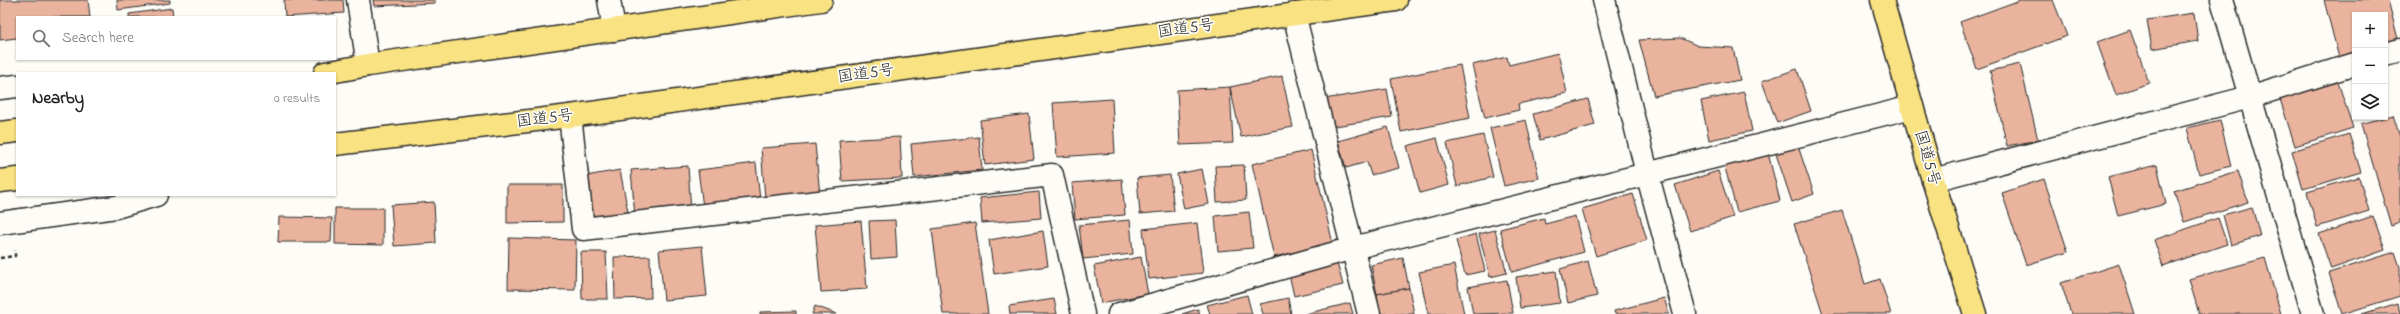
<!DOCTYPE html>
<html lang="en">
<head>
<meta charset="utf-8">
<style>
  body { margin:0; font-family:"Indie Flower","Klee One",sans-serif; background:#f2f2f2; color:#222 }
  .controls { position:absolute; right:12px; top:12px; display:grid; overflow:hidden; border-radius:0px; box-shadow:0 1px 3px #0004 }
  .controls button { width:36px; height:36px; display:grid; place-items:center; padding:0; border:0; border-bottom:1px solid #e0e0e0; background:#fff; color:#222; font:20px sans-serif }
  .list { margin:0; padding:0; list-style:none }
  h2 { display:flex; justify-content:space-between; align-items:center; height:52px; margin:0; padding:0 16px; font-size:17px }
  h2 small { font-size:13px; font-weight:400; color:#767676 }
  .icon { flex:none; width:22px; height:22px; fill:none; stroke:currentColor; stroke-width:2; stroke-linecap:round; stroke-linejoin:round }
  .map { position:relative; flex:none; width:2400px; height:314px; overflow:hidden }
  .search { position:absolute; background:#fff; box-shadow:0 1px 3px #0004; left:16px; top:16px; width:320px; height:44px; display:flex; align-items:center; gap:10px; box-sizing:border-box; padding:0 14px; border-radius:0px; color:#767676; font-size:15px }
  .panel { position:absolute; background:#fff; box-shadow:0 1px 3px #0004; left:16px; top:72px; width:320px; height:124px; border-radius:0px }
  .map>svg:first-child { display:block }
  .building { fill:#e9b39e; stroke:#2b2b2b }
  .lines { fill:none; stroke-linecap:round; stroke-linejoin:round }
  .minor-casing { stroke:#2b2b2b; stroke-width:25 }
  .highway-casing { stroke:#2b2b2b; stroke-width:25 }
  .path { stroke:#2b2b2b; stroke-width:2.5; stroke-dasharray:4 3; stroke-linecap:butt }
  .minor { stroke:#fdfcf7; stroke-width:22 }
  .highway { stroke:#f8e281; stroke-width:22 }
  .labels { text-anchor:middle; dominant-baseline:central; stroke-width:3.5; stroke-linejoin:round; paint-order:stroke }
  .street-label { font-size:16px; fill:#2b2b2b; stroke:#fdfcf7 }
</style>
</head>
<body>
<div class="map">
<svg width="2400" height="314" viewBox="0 0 2400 314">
  <rect width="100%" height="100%" fill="#fdfcf7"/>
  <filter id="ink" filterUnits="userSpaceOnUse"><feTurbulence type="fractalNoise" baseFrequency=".025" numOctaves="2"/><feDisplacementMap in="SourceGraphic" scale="8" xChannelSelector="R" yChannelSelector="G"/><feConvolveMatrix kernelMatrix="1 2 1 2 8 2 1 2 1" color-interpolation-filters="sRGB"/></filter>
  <g filter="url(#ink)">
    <!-- building -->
    <g class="building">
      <path d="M0,0h88l2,17h-73v21l-17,2z"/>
      <path d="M117,0h53v3l-52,7z"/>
      <path d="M284,0h59l1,13 -59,4z"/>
      <path d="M373,0h62v3l-61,3z"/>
      <path d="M2020,0h33l14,36 -90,33 -17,-47z"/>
      <path d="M2324,0h64l11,43 -14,4v-32h-30v39l-16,4z"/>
      <path d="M172,8l1,9h-44v-3z"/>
      <path d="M2194,13l4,28 -46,8 -5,-29z"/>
      <path d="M2130,30l19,53 -33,12 -19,-53z"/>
      <path d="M1680,38l18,8 35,2 7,32 -86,16 -15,-56z"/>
      <path d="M1558,53l9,40 -49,11 1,6 -34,8 -13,-53 35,-8 2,8z"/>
      <path d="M2020,64l18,76 -31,6 -17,-75z"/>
      <path d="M1460,65l10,53 -69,14 -10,-53z"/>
      <path d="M1797,69l14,42 -34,12 -15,-42z"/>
      <path d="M1282,76l11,51 -52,10 -11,-50z"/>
      <path d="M2338,82l15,46 -58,18 -15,-47z"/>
      <path d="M1230,87l3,56 -53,2 -3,-55z"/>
      <path d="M1387,89l5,28 -63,10 -5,-28z"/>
      <path d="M1744,92l8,39 -43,9 -8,-39z"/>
      <path d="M1112,99l3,54 -58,4 -4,-54z"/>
      <path d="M1588,99l7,26 -55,15 -7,-26z"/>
      <path d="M1029,114l5,45 -49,6 -5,-45z"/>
      <path d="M2393,115l7,22v86l-9,3 -30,-102z"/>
      <path d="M1526,120l13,58 -35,8 -14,-58z"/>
      <path d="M2220,120l11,46 -32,8 -12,-46z"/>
      <path d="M1388,127l11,41 -28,7 -4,-13 -21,6 -8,-27z"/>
      <path d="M2349,134l12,38 -58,17 -11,-38z"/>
      <path d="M1483,135l10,42 -36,9 -10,-43z"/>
      <path d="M900,137l2,41 -60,3 -3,-41z"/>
      <path d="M979,137l3,33 -68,7 -3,-33z"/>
      <path d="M1437,138l12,47 -29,8 -13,-47z"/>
      <path d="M815,144l5,51 -55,4 -4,-51z"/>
      <path d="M1798,146l16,48 -22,8 -16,-48z"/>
      <path d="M1311,150l22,94 -59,13 -22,-93z"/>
      <path d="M1768,153l12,48 -43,11 -13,-48z"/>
      <path d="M756,163l4,37 -57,7 -5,-37z"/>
      <path d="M1244,165l2,35 -29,2 -2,-36z"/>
      <path d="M2157,165l9,39 -48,12 -10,-39z"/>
      <path d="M688,166l3,46 -56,4 -4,-46z"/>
      <path d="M1202,169l7,35 -25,5 -7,-35z"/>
      <path d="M620,170l9,47 -34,6 -9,-47z"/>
      <path d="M1718,171l15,46 -43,14 -15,-46z"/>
      <path d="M2238,171l10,31 -64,20 -10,-31z"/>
      <path d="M1170,175l4,36 -34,3 -3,-36z"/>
      <path d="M2359,177l10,34 -52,16 -10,-35z"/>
      <path d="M1122,179l3,36 -50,4 -3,-36z"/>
      <path d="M2044,179l24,73 -42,13 -24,-72z"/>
      <path d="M507,185h56v37l-56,1z"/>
      <path d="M1039,192l2,26 -59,5 -2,-25z"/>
      <path d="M1633,194l14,46 -51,16 -14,-47z"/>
      <path d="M434,202l2,41 -42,3 -3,-41z"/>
      <path d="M2252,207l8,29 -29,9 -8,-30z"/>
      <path d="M335,208h48v37l-48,-1z"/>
      <path d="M1842,210l23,74 15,-5 11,35h-68l-29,-90z"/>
      <path d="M1249,212l4,36 -35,3 -3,-35z"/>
      <path d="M1575,216l9,36 -72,20 -12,-43 44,-11 1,6z"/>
      <path d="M2373,216l12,34 -54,19 -12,-35z"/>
      <path d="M279,217l53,1 -1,24h-53z"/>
      <path d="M2218,218l9,26 -64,22 -9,-26z"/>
      <path d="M895,220l2,37 -26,2 -2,-38z"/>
      <path d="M1130,220l3,34 -50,5 -4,-34z"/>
      <path d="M861,221l6,68 -46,3 -6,-67z"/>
      <path d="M975,223l13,91h-45l-11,-85z"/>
      <path d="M1197,223l6,50 -54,6 -6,-50z"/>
      <path d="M1495,230l12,43 -17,4 -11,-43z"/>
      <path d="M1043,231l5,35 -54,8 -5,-34z"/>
      <path d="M1476,234l9,37 -20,4 -9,-35z"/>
      <path d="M509,238l67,2 -1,50 -67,-1z"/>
      <path d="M702,246l5,50 -43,4 -5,-50z"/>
      <path d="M581,252h25l2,47h-26z"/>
      <path d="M2395,252l5,15v29l-58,18 -13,-41z"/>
      <path d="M650,256l1,42 -36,1 -1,-42z"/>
      <path d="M1141,257l7,37 -47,9 -7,-37z"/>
      <path d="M1403,258l6,30 -32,6 -6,-29z"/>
      <path d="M2265,258l16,56h-82l-10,-35z"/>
      <path d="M1588,261l9,35 -29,7 -8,-34z"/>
      <path d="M1337,263l6,22 -49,11 -5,-22z"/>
      <path d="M2119,264l16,50h-64l-10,-31z"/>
      <path d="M1454,265l10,49h-36l-9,-42z"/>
      <path d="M1556,271l4,32 -40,5 -4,-31z"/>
      <path d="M1507,280l6,33 -40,1 -5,-27z"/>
      <path d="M1409,288l5,26h-33l-4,-20z"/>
      <path d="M1247,295l5,19h-42l-3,-9z"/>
      <path d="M1288,298l3,16h-28l-3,-10z"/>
      <path d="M1664,298l5,16h-54l-1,-3z"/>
      <path d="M1054,299l3,15h-47l-1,-8z"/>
      <path d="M1350,303l3,11h-48z"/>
      <path d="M2398,303l2,11h-38z"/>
      <path d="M815,306l22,8h-25z"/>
      <path d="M1198,309l2,5h-18z"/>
      <path d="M796,311v3h-36v-2z"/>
    </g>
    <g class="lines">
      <!-- minor casing -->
      <g class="minor-casing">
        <g id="minor">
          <path d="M358,0l10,65"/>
          <path d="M609,0l5,30"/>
          <path d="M1604,0l43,173 38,141"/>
          <path d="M2222,0l91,314"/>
          <path d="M1294,14l75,300"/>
          <path d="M2385,54l15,-4"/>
          <path d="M0,88l17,-2"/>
          <path d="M570,116l13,113 469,-54 31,139"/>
          <path d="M1933,180l317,-83 105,-33"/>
          <path d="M0,223l116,-16 40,-12"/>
          <path d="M1119,314l234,-66 559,-141"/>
        </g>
      </g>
      <!-- highway casing -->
      <g class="highway-casing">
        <g id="highway">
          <path d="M1882,0l51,180 42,134"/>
          <path d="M325,73l43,-8 453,-65"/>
          <path d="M0,133l17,-2"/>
          <path d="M335,144l235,-28 826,-116"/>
          <path d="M0,181l17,-2"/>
        </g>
      </g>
      <!-- path -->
      <path class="path" d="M0,258l15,-2v-6"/>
      <!-- minor -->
      <use href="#minor" class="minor"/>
      <!-- highway -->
      <use href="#highway" class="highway"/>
    </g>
  </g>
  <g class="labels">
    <!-- street labels -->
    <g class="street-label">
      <text transform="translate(1186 29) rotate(-8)">国道5号</text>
      <text transform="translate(866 74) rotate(-8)">国道5号</text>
      <text transform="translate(545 119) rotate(-7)">国道5号</text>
      <text transform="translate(1927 158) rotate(74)">国道5号</text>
    </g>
  </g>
</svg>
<div class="controls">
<button>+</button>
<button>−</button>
<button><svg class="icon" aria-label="layers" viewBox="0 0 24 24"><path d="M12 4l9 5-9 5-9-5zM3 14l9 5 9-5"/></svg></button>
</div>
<div class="search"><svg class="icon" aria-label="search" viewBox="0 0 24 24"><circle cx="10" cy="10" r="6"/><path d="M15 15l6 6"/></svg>Search here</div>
<section class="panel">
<h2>Nearby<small>0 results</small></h2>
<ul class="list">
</ul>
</section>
</div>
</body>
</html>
